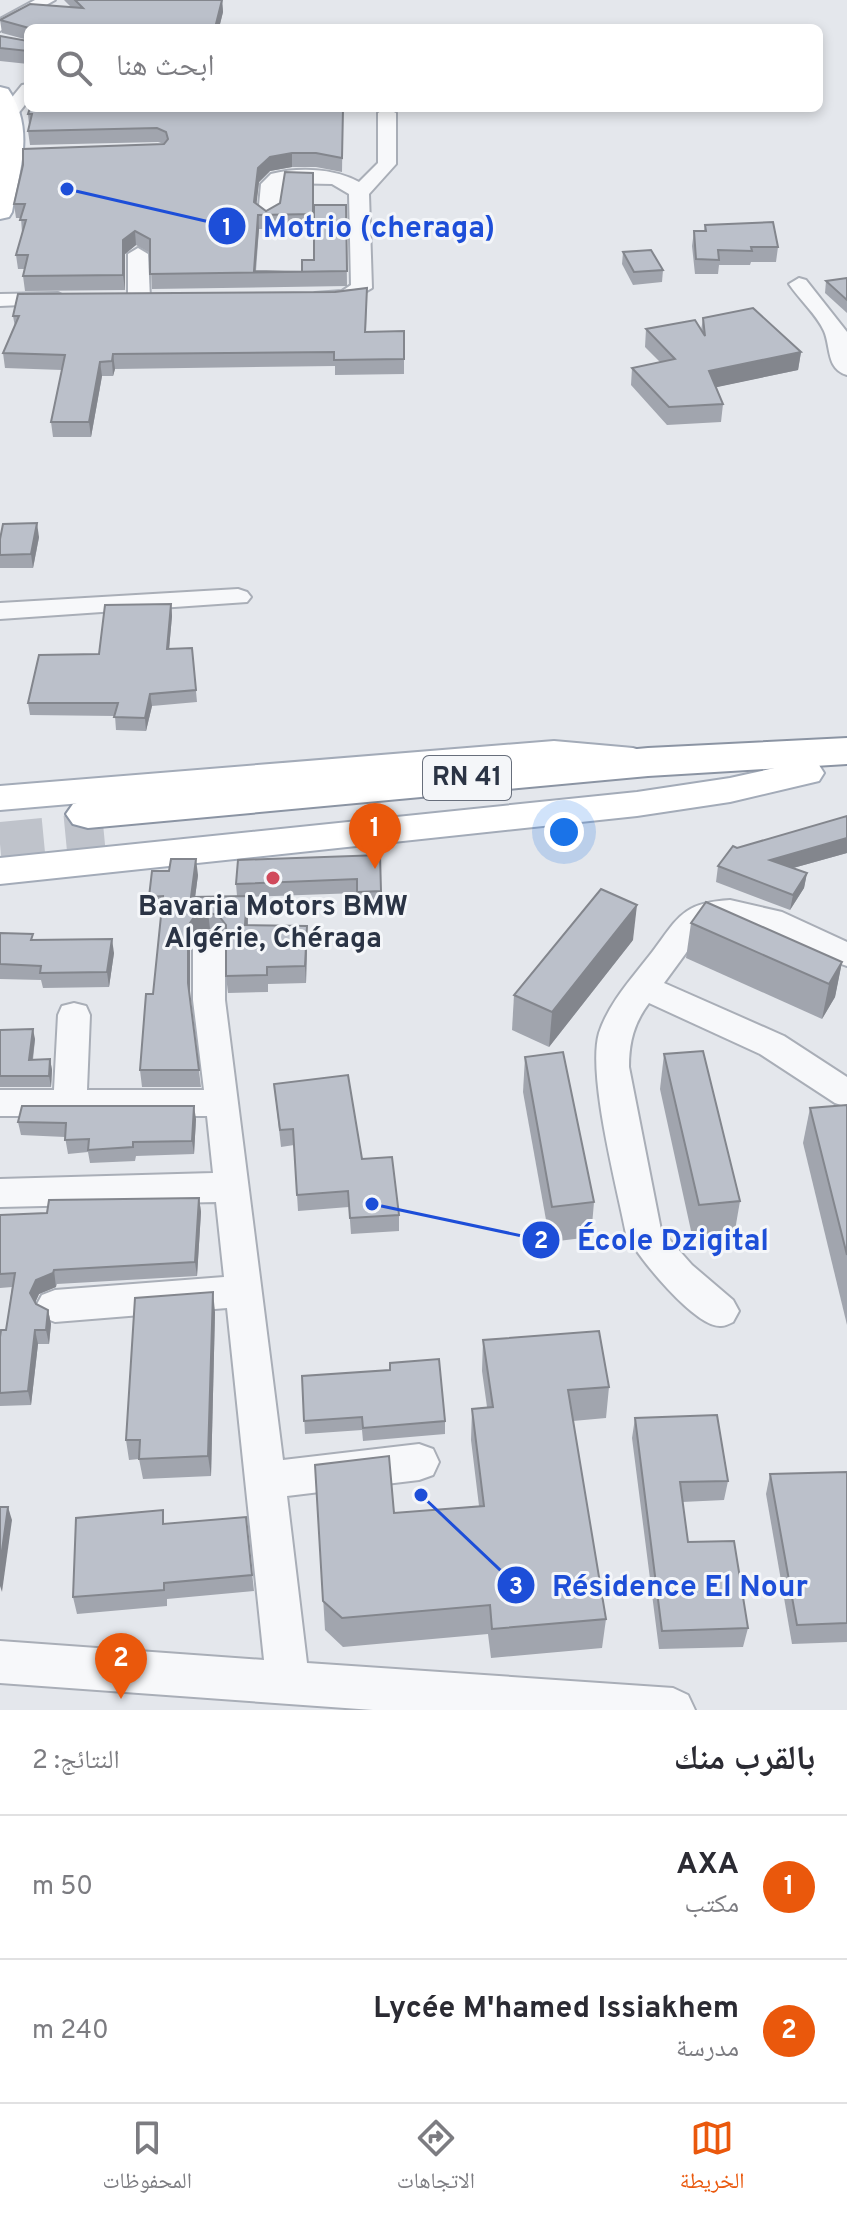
<!DOCTYPE html>
<html lang="ar">
<head>
<meta charset="utf-8">
<style>
  body { margin:0; font-family:Overpass,"Noto Naskh Arabic",sans-serif; background:#f7f7f7; color:#2b2b33; direction:rtl }
  .you { position:absolute; left:564px; top:832px; width:28px; height:28px; margin:-20px; border:6px solid #fff; border-radius:50%; background:#1a73e8; box-shadow:0 0 0 12px #1a73e833 }
  .badge { display:grid; place-items:center; width:52px; height:52px; border-radius:50%; background:#ea580c; color:#fff; font-size:26px; font-weight:700 }
  .pin { position:absolute; translate:-50% -66px; filter:drop-shadow(0 2px 4px #0008) }
  .pin::after { content:''; position:absolute; top:42px; width:28px; height:24px; background:inherit; clip-path:polygon(0 0,100% 0,50% 100%) }
  .list { margin:0; padding:0; list-style:none }
  h2 { display:flex; justify-content:space-between; align-items:center; height:104px; margin:0; padding:0 32px; font-size:34px }
  h2 small { font-size:26px; font-weight:400; color:#7c7c81 }
  .list li { display:grid; grid-template-columns:52px 1fr auto; gap:24px; align-items:center; box-sizing:border-box; height:144px; padding:0 32px; border-top:2px solid #e1e1e2 }
  .list b { display:block; font-size:30px; white-space:nowrap }
  .list p { margin:0; font-size:26px; white-space:nowrap; color:#7c7c81 }
  .list em { font-size:26px; font-style:normal; color:#7c7c81 }
  .icon { flex:none; width:44px; height:44px; fill:none; stroke:currentColor; stroke-width:2; stroke-linecap:round; stroke-linejoin:round }
  .map { position:relative; flex:none; width:847px; height:1710px; overflow:hidden; direction:ltr }
  .search { position:absolute; background:#fff; box-shadow:0 4px 12px #0003; left:24px; right:24px; top:24px; height:88px; display:flex; align-items:center; gap:20px; box-sizing:border-box; padding:0 28px; border-radius:12px; color:#7c7c81; font-size:30px }
  .sheet { height:392px; background:#fff }
  nav { display:flex; justify-content:space-around; align-items:center; box-sizing:border-box; height:112px; border-top:2px solid #e1e1e2; background:#fff; font-size:22px; color:#7c7c81 }
  nav a { display:grid; justify-items:center; gap:4px }
  nav .on { color:#ea580c }
  .map>svg:first-child { display:block }
  .lines { fill:none; stroke-linecap:round; stroke-linejoin:round }
  .highway-tunnel { stroke:#bfc3cb; stroke-width:44; stroke-dasharray:44 22; stroke-linecap:butt }
  .minor-casing { stroke:#a9aeb7; stroke-width:4 }
  .major-casing { stroke:#a3abb8; stroke-width:4 }
  .highway-casing { stroke:#8b94a3; stroke-width:4 }
  .minor { fill:#f7f8fa; fill-rule:evenodd }
  .major { fill:#fff; fill-rule:evenodd }
  .highway { fill:#fff; fill-rule:evenodd }
  .wall { fill:#a1a5ae }
  .shaded-wall { fill:#83868d }
  .building { fill:#bbc0ca; stroke:#83868d; stroke-width:2 }
  .poi-dot { fill:#d1495b; stroke:#f4f6f9; stroke-width:3 }
  .labels { text-anchor:middle; dominant-baseline:central; stroke-width:6; stroke-linejoin:round; paint-order:stroke }
  .shield { fill:#f4f6f9; stroke:#676e7b; stroke-width:2 }
  .shield-label { font-size:26px; font-weight:bold; fill:#2b3445 }
  .poi-label { font-size:28px; font-weight:bold; fill:#2b3445; stroke:#f4f6f9 }
  .leader { fill:none; stroke:#1d4ed8; stroke-width:3 }
  .callout-dot { fill:#1d4ed8; stroke:#f4f6f9; stroke-width:3 }
  .mark-label { font-size:24px; text-anchor:middle; font-weight:bold; fill:#fff }
  .callout-label { font-size:30px; text-anchor:middle; font-weight:bold; fill:#1d4ed8; stroke:#f4f6f9; stroke-width:6; stroke-linejoin:round; paint-order:stroke }
</style>
</head>
<body>
<div class="map">
<svg width="847" height="1710" viewBox="0 0 847 1710">
  <rect width="100%" height="100%" fill="#e4e7ec"/>
  <g class="lines">
    <!-- highway-tunnel -->
    <path class="highway-tunnel" d="M0,844l104,-10"/>
    <!-- minor casing -->
    <g class="minor-casing">
      <g id="minor">
        <path d="M35,0h20l-55,31v-12z"/>
        <path d="M28,84v17l-11,14 -17,2v-10l5,-1 17,-21z"/>
        <path d="M385,108l11,5v51l-27,30 3,94 -26,15 -31,-2 -4,-4 4,-4 27,-2 9,-6 -2,-91 -17,-10 -49,-1 -5,34 -10,6 -10,-6 3,-33 10,-10c27,-7 63,-6 88,8l19,-19v-50z"/>
        <path d="M138,248l10,6 2,44 -11,6 -11,-6v-44z"/>
        <path d="M799,278l7,2 41,52v43c-21,-6 -16,-28 -23,-44 -7,-16 -25,-32 -35,-47z"/>
        <path d="M58,293l11,6 -4,4 -65,3v-12z"/>
        <path d="M238,589l9,3 4,5 -4,5 -247,17v-16z"/>
        <path d="M730,900l52,12 65,30v24c-45,-13 -93,-59 -142,-39l-41,56 120,53 63,41v30l-12,-4 -75,-49 -111,-51c-15,20 -20,39 -20,64l32,163 31,35 41,35 6,11 -6,11c-4,2 -8,4 -12,4 -26,2 -84,-70 -95,-92 -9,-47 -39,-159 -27,-201 10,-31 35,-57 54,-82 26,-35 30,-48 77,-51z"/>
        <path d="M209,932l11,3 5,8v57l58,460 136,-16 14,5 6,13 -6,13 -14,5 -132,16 20,167 366,25 15,7 7,15h-322l-373,-27v-42l264,19 -37,-352 -172,14 -13,-5 -6,-11 6,-11 13,-5 169,-13 -8,-75 -216,5v-28l213,-6 -6,-57h-207v-26h54l4,-75 4,-9 12,-3 12,3 4,9 -3,75h117l-11,-90v-57l5,-8z"/>
      </g>
    </g>
    <!-- major casing -->
    <g class="major-casing">
      <g id="major">
        <path d="M0,87l8,2c27,39 12,80 4,123l-3,5 -9,2z"/>
        <path d="M554,741l79,7 13,4 5,8 -5,8 -13,4 -79,-7 -64,3 -490,42v-24z"/>
        <path d="M806,761l13,4 5,8 -5,8 -89,21 -93,14 -637,68v-26l637,-66 93,-14z"/>
      </g>
    </g>
    <!-- highway casing -->
    <g class="highway-casing">
      <path id="highway" d="M847,738v26l-199,12 -560,52 -15,-4 -7,-10 7,-10 15,-4 560,-52z"/>
    </g>
    <!-- minor -->
    <use href="#minor" class="minor"/>
    <!-- major -->
    <use href="#major" class="major"/>
    <!-- highway -->
    <use href="#highway" class="highway"/>
  </g>
  <!-- wall -->
  <g class="wall">
    <path d="M64,0h158l1,12 -4,16h-191v12l-26,-7 -2,-13 71,-13z"/>
    <path d="M0,36l28,5v23l-28,-3z"/>
    <path d="M343,109l-1,63 -26,-5h-24l-22,4 -11,11 -3,22 10,7 47,-24v41l-54,1 -3,42 46,1 12,-12 32,-55 1,81 -195,3 -2,-36 -14,-8 -11,9v36l-100,1 -2,-15 2,-7h-7l-2,-14 6,-22 -1,-15h-5l-2,-14 150,-60 -6,-2 -128,3 -2,-14 1,-6 -1,-11z"/>
    <path d="M705,225l73,22 -2,15h-25l-1,3h-31l-1,9h-23l-3,-28 2,-15h10z"/>
    <path d="M623,252l40,18 -1,12 -29,3 -11,-21z"/>
    <path d="M847,278v35l-22,-20 1,-12z"/>
    <path d="M367,288l-1,43h38v43l-69,1v-9l-220,3 -2,7h-11l-11,61h-38l-2,-15 11,-52 -57,-2 -2,-15 12,-26 -2,-11z"/>
    <path d="M703,318l98,34 -3,18 -82,17 7,17 -2,18 -54,3 -36,-40 1,-17 28,-6 -15,-15 1,-18 55,2z"/>
    <path d="M39,537l-6,31h-33v-29z"/>
    <path d="M171,604l1,12 -3,33 23,-1 5,54 -45,4 -6,25 -30,-1 -1,-14 -85,-1 -2,-12z"/>
    <path d="M847,816v37l-54,15 14,5 -3,15 -14,22 -74,-28 2,-16 19,-18z"/>
    <path d="M380,855l1,51h-23l-1,-13 -110,4 1,28 59,1v17l-1,40 -38,1v8l-40,1 -2,-17v-37l-5,-7 -11,-3 -15,4 -5,10v56l11,88h-59l-2,-17 13,-76 8,-81h-10l-2,-16 49,-22 -3,22 42,-1 -1,-12z"/>
    <path d="M691,923l151,39 -7,35 -13,22 -136,-61z"/>
    <path d="M0,933l34,7 80,13 -5,34 -66,1 -2,-8 -41,-1z"/>
    <path d="M633,940l-84,107 -37,-17 2,-35z"/>
    <path d="M0,1033l35,6 -2,21 17,-1 2,11 -1,17h-51z"/>
    <path d="M664,1054l76,147 -6,35 -41,4 -33,-151z"/>
    <path d="M525,1057l69,145 -3,35 -41,5 -27,-150z"/>
    <path d="M274,1084l88,75 37,56v16l-48,3 -2,-27 -51,4 -4,-66 -13,2z"/>
    <path d="M847,1105v220l-44,-182 7,-35z"/>
    <path d="M196,1119l-2,35 -58,2 -1,5 -45,2 -2,-11 -20,2 -3,-17 -44,-2 -3,-13z"/>
    <path d="M199,1198l2,14 -4,64 -140,8 -1,3 -17,7 -4,9 1,1 12,6 3,14 -2,20h-11l-7,61 -31,1v-69l6,-7 6,-43 -12,1v-73l47,-2z"/>
    <path d="M215,1312l-4,164 -68,3 -4,-20 -10,1 -3,-20z"/>
    <path d="M483,1340l126,47 -3,31 -33,3 33,198 -4,29 -111,10 -3,-24 -145,13 -18,-17 -10,-165 79,48 85,-7 -8,-66 1,-31 15,-2 -5,-36z"/>
    <path d="M302,1376l143,45v13l-82,7 -1,-11 -57,4z"/>
    <path d="M635,1418l93,63 -4,19 -42,2 6,40 60,86 -5,19 -84,2 -27,-211z"/>
    <path d="M847,1472v170l-55,2 -26,-150 4,-20z"/>
    <path d="M246,1517l8,74 -87,8v7l-90,8 -4,-17 93,-73z"/>
  </g>
  <!-- shaded-wall -->
  <g class="shaded-wall">
    <path d="M222,0l1,12 -4,16h-4z"/>
    <path d="M292,153v14l-22,4 -11,11 -4,35 -1,-15 4,-34 12,-11z"/>
    <path d="M258,215l1,14 -4,44h-1z"/>
    <path d="M135,231l1,14 -11,9v36l-2,-15v-35z"/>
    <path d="M801,352l-3,18 -90,19 1,-18z"/>
    <path d="M113,354l2,15 -2,7 -1,-15z"/>
    <path d="M100,362l2,14 -11,61 -2,-15z"/>
    <path d="M37,523l2,14 -6,31 -2,-14z"/>
    <path d="M171,604l1,12 -4,45 -1,-12z"/>
    <path d="M150,694l2,12 -6,25 -1,-13z"/>
    <path d="M847,838v15l-79,22 2,-15z"/>
    <path d="M196,859l2,16 -5,38 -2,-16z"/>
    <path d="M807,873l-3,15 -14,22 3,-15z"/>
    <path d="M247,896l1,17 -1,29 -2,-17z"/>
    <path d="M637,905l-4,35 -84,107 3,-35z"/>
    <path d="M208,912l2,17 -15,4 -5,10v57l-2,-17v-57l6,-9z"/>
    <path d="M307,926v17l-1,40 -1,-17z"/>
    <path d="M112,939l2,14 -5,34 -2,-15z"/>
    <path d="M842,962l-7,35 -13,22 7,-35z"/>
    <path d="M33,1029l2,10 -4,32 -2,-11z"/>
    <path d="M50,1059l2,11 -1,17 -2,-11z"/>
    <path d="M194,1106l2,13 -2,35 -2,-13z"/>
    <path d="M199,1198l2,14 -4,64 -2,-14z"/>
    <path d="M54,1270l2,17 -17,7 -6,13 -3,-14 6,-13z"/>
    <path d="M213,1292l2,20 -4,164 -3,-20z"/>
    <path d="M48,1310l3,14 -2,20 -3,-14z"/>
    <path d="M35,1330l3,14 -7,61 -3,-14z"/>
    <path d="M8,1507l4,13 -10,72 -2,-6v-21z"/>
  </g>
  <!-- building -->
  <g class="building">
    <path d="M75,0h147l-7,28h-186l-29,-8 30,-16 53,4z"/>
    <path d="M0,36l28,5v10l-28,-3z"/>
    <path d="M30,108h261v2l52,-1 -1,49 -26,-5h-24l-22,4 -12,11 -4,34 12,9 14,-8 5,-31 28,1v41l-55,1 -4,56 48,1v-12h12v-55h32l1,66 -197,3v-35l-15,-8 -12,9v35l-100,1 5,-21h-12l10,-35h-6l5,-16h-11l9,-39v-16l141,-5 4,-5 -2,-7 -9,-4 -129,3 4,-17h-4z"/>
    <path d="M773,222l5,25h-27l1,4 -34,-1 1,10 -23,-1 -2,-28h12l-1,-6z"/>
    <path d="M651,250l12,20 -29,2 -11,-20z"/>
    <path d="M847,278v22l-21,-19z"/>
    <path d="M367,288l-2,44 39,-1v28l-70,1v-8l-221,2 -1,7 -12,1 -11,60h-38l14,-67 -62,-2 16,-37h-6l5,-22 317,-2z"/>
    <path d="M753,308l48,44 -92,19 14,33 -54,3 -37,-39 43,-9 -29,-30 49,-9 10,16 -2,-18z"/>
    <path d="M37,523l-6,31 -31,1v-16l3,-15z"/>
    <path d="M171,604l-4,45 25,-1 4,42 -46,4 -5,24 -31,-1 4,-14h-90l11,-48 60,-1 6,-49z"/>
    <path d="M847,816v22l-77,22 37,13 -14,22 -75,-29 15,-20 4,2z"/>
    <path d="M380,855l1,36 -24,1v-13l-121,5 2,-24z"/>
    <path d="M171,859h25l-5,38 56,-1 -2,29 62,1 -2,40 -38,1v8l-41,1v-51l-7,-9 -11,-4 -14,5 -6,9v57l11,87h-59l6,-76h7l10,-98 -14,1 3,-26h17z"/>
    <path d="M601,889l36,16 -85,107 -38,-17z"/>
    <path d="M706,902l136,60 -13,22 -138,-61z"/>
    <path d="M0,933l33,1 -2,6 81,-1 -5,33 -67,1 1,-7 -41,-2z"/>
    <path d="M33,1029l-4,31 21,-1 -1,17h-49v-46z"/>
    <path d="M703,1051l37,150 -41,4 -35,-151z"/>
    <path d="M563,1052l31,150 -42,5 -27,-150z"/>
    <path d="M348,1075l14,84 30,-2 7,58 -49,3 -2,-27 -51,4 -4,-66 -13,1 -6,-46z"/>
    <path d="M847,1105v150l-37,-147z"/>
    <path d="M22,1106h172l-2,35 -59,1v5l-45,3 1,-11 -24,1 1,-17 -48,-1z"/>
    <path d="M199,1198l-4,64 -141,8 -1,3 -17,7 -6,13 6,11 12,6 -2,20h-11l-7,61 -28,2v-56l1,-7h5l9,-57 -15,1v-59l47,-2 2,-13z"/>
    <path d="M213,1292l-5,164 -69,3 1,-19h-14l9,-142z"/>
    <path d="M599,1331l10,56 -41,3 38,229 -114,10 -2,-24 -148,13 -19,-17 -8,-136 74,-9 5,57 90,-7 -12,-97 21,-2 -10,-67z"/>
    <path d="M439,1359l6,62 -82,7 -1,-11 -58,4 -2,-45 88,-6v-7z"/>
    <path d="M717,1415l11,66 -48,1 8,60 46,-1 14,87 -86,3 -27,-213z"/>
    <path d="M847,1472v151l-50,2 -27,-151z"/>
    <path d="M0,1507h8l-8,58z"/>
    <path d="M163,1510v14l83,-7 6,58 -88,8v7l-91,7 3,-79z"/>
  </g>
  <!-- markers -->
  <circle class="poi-dot" cx="273" cy="878" r="8"/>
  <g class="labels">
    <!-- shield labels -->
    <rect class="shield" x="423" y="756" width="88" height="44" rx="6"/>
    <g class="shield-label">
      <text x="467" y="778">RN 41</text>
    </g>
    <!-- poi labels -->
    <g class="poi-label">
      <text x="273" y="908">Bavaria Motors BMW<tspan x="273" dy="32">Algérie, Chéraga</tspan></text>
    </g>
  </g>
  <!-- callouts -->
  <path class="leader" d="M67 189L227 226M372 1204L541 1240M421 1495L516 1585"/>
  <g class="callout-dot">
    <circle cx="67" cy="189" r="8"/>
    <circle cx="372" cy="1204" r="8"/>
    <circle cx="421" cy="1495" r="8"/>
    <circle cx="227" cy="226" r="20"/>
    <circle cx="541" cy="1240" r="20"/>
    <circle cx="516" cy="1585" r="20"/>
  </g>
  <g class="mark-label">
    <text x="227" y="235">1</text>
    <text x="541" y="1248">2</text>
    <text x="516" y="1594">3</text>
  </g>
  <g class="callout-label">
    <text x="379" y="237">Motrio (cheraga)</text>
    <text x="673" y="1250">École Dzigital</text>
    <text x="680" y="1596">Résidence El Nour</text>
  </g>
</svg>
<div class="you"></div>
<div class="pin badge" style="left:375px;top:869px">1</div>
<div class="pin badge" style="left:121px;top:1699px">2</div>
<div class="search"><svg class="icon" aria-label="search" viewBox="0 0 24 24"><circle cx="10" cy="10" r="6"/><path d="M15 15l6 6"/></svg>ابحث هنا</div>
</div>
<section class="sheet">
<h2>بالقرب منك<small>النتائج: 2</small></h2>
<ul class="list">
<li><span class="badge">1</span><div><b>AXA</b><p>مكتب</p></div><em>50 m</em></li>
<li><span class="badge">2</span><div><b>Lycée M'hamed Issiakhem</b><p>مدرسة</p></div><em>240 m</em></li>
</ul>
</section>
<nav>
<a class="on"><svg class="icon" aria-label="map" viewBox="0 0 24 24"><path d="M3 6l6-2 6 2 6-2v14l-6 2-6-2-6 2zM9 4v14M15 6v14"/></svg>الخريطة</a>
<a><svg class="icon" aria-label="directions" viewBox="0 0 24 24"><path d="M12 3l9 9-9 9-9-9zM9 14v-3h6M13 9l2 2-2 2"/></svg>الاتجاهات</a>
<a><svg class="icon" aria-label="saved" viewBox="0 0 24 24"><path d="M7 4h10v16l-5-4-5 4z"/></svg>المحفوظات</a>
</nav>
</body>
</html>
